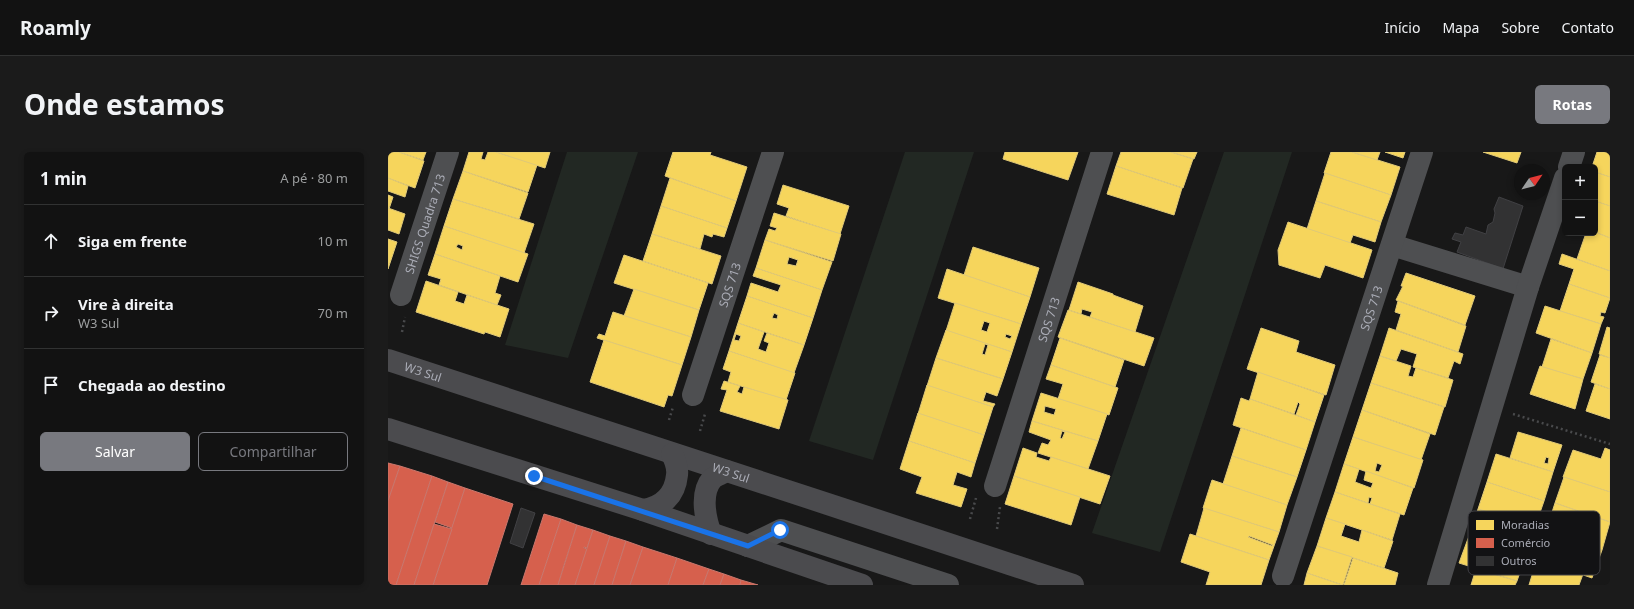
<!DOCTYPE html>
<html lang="pt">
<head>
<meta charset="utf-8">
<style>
  body { margin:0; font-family:"Noto Sans",sans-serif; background:#1b1b1b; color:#f1f3f6 }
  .controls { position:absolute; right:12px; top:12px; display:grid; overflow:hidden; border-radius:6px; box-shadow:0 2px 6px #0003 }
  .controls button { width:36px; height:36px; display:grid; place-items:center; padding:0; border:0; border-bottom:1px solid #313232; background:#121212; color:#f1f3f6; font:20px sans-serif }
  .compass { position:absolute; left:1126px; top:12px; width:36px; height:36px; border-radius:50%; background:#121212; box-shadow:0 2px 6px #0003; rotate:55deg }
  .stop { position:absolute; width:12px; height:12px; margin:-9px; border:3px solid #1a73e8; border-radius:50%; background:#fff }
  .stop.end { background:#1a73e8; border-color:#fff; box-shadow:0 1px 4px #0008 }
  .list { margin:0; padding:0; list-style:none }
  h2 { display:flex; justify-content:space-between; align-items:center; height:52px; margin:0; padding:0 16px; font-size:17px }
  h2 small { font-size:13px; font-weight:400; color:#9c9e9f }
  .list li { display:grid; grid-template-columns:26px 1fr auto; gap:12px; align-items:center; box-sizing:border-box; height:72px; padding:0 16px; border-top:1px solid #313232 }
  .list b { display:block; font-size:15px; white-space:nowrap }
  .list p { margin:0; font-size:13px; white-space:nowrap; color:#9c9e9f }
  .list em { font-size:13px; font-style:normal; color:#9c9e9f }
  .actions { display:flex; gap:8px; padding:12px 16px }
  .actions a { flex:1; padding:9px 0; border:1px solid #78797f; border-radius:6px; text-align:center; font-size:14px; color:#78797f }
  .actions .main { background:#78797f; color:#fff }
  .icon { flex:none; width:22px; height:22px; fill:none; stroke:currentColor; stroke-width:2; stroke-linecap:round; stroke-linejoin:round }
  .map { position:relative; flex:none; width:1222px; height:433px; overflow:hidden; border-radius:6px }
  header { display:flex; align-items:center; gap:24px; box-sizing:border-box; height:56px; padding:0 20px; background:#121212; border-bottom:1px solid #313232 }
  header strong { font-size:19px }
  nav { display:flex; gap:22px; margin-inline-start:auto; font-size:14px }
  .intro { display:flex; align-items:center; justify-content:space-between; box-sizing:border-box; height:96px; padding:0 24px }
  h1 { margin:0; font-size:28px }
  .button { padding:10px 18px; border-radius:6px; background:#78797f; color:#fff; font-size:14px; font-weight:700 }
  main { display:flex; gap:24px; padding:0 24px }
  aside { flex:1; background:#121212; border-radius:6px; box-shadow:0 2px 6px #0003 }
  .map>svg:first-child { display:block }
  .green { fill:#222823 }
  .homes { fill:#f6d55c; stroke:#e0c977; fill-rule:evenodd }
  .shops { fill:#d6604d; stroke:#c9776d }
  .building { fill:#323233; stroke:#414144 }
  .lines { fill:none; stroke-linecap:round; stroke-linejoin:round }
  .path { stroke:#494a4c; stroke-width:2.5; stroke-dasharray:2 3; stroke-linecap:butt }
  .minor { stroke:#4e4f51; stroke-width:22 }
  .major { stroke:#4b4b4e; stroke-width:22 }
  .route { stroke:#1a73e8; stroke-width:5 }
  .labels { text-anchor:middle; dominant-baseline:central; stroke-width:4; stroke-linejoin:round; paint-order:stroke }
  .street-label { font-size:12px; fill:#abadb7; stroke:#121214 }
  .key { fill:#121214; stroke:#404045; stroke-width:1 }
  .key-label { font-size:11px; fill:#abadb7 }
</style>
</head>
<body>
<header>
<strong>Roamly</strong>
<nav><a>Início</a><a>Mapa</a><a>Sobre</a><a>Contato</a></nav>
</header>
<div class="intro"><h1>Onde estamos</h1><a class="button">Rotas</a></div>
<main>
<aside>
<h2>1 min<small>A pé · 80 m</small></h2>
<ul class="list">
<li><svg class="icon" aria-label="ahead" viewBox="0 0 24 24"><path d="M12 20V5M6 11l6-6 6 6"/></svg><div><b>Siga em frente</b></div><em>10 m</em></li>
<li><svg class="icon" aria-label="right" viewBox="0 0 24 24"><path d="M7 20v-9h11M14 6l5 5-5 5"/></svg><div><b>Vire à direita</b><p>W3 Sul</p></div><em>70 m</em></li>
<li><svg class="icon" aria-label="arrive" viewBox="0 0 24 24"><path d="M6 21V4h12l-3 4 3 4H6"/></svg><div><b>Chegada ao destino</b></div></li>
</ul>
<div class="actions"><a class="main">Salvar</a><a>Compartilhar</a></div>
</aside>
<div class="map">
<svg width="1222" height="433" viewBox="0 0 1222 433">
  <rect width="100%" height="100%" fill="#181818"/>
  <!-- green -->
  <g class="green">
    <path d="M179,0h71l-70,206 -63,-13z"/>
    <path d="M517,0h69l-101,308 -64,-19z"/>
    <path d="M836,0h68l-132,400 -68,-19z"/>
  </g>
  <!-- homes -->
  <g class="homes">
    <path d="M0,0h11l25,9 -9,27 -27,-10z"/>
    <path d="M11,0h27l-3,8z"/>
    <path d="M81,0h14l-2,7 4,1 3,-8h8l41,13 -9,27 -65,-21z"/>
    <path d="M108,0h54l-5,16z"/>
    <path d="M285,0h38l-1,3 37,12 -11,34 -71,-25z"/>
    <path d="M617,0h73l-10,28 -65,-21z"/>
    <path d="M733,0h50l22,7 -10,29 -67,-22z"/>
    <path d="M783,0h26l-3,7z"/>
    <path d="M943,0h21l48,15 -9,28 -67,-22z"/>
    <path d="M964,0h28l-3,8z"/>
    <path d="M997,0h20l-2,6z"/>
    <path d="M1095,0h38l-4,11z"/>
    <path d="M1209,0h13v25l-15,-5v-5h-3z"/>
    <path d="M728,14l66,22 -8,27 -67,-21z"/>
    <path d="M75,19l65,22 -9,26 -66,-20z"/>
    <path d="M1207,20l15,5v29l-15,-5z"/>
    <path d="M937,21l66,22 -10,27 -65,-21z"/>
    <path d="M0,26l20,8 -3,11 -17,-6z"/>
    <path d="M282,26l66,23 -9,27 -66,-22z"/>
    <path d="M395,33l66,21 -9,28 -54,-18 3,-8 -12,-4z"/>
    <path d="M0,43l5,2 -4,12 -1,-1z"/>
    <path d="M65,47l81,25 -10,29 -80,-27z"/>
    <path d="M928,49l65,21 -6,20 -22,-7 -3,8 -43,-14z"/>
    <path d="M1207,49l15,5v32l-15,-6z"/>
    <path d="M273,54l66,22 -3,9 -11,-3 -1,3 -8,-3 -4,15 -48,-15z"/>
    <path d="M0,56l17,6 -6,20 -11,-4z"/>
    <path d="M386,61l67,21 -8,27 -68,-21 4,-11 6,2 2,-3 -7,-2z"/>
    <path d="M900,70l84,28 -9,28 -38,-13 -5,13 -41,-13 -1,-15z"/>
    <path d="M56,74l84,28 -10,28 -83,-28zM70,92l5,2 -1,4 -6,-3z"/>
    <path d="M1207,80l15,6v33l-33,-12 9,-26z"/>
    <path d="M264,82l69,22 -9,28 -69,-23z"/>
    <path d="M0,87l9,3 -9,27z"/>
    <path d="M377,88l67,22 -10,28 -66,-22zM401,105l9,3 -2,6 -9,-2z"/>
    <path d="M585,95l66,21 -9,29 -66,-22z"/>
    <path d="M47,102l65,22 -5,17 6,2 -4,10 -58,-20 2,-6 -13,-4z"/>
    <path d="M1174,102l48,17v27l-41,-14 5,-15 -15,-5z"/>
    <path d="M236,103l84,28 -9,27 -85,-27z"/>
    <path d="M368,116l66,22 -9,28 -66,-22 4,-13 27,9 3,-7 -28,-9z"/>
    <path d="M559,117l83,28 -9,27 -83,-26z"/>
    <path d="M1018,121l69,23 -10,29 -69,-25 7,-14h-2z"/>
    <path d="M38,129l32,11 -3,9 9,3 3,-9 42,14 -9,28 -15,-5 -1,2 -68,-22z"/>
    <path d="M690,130l35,12v1l30,11 -8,26 -45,-15 2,-5 -10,-3 -1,5 -12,-4z"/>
    <path d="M1181,132l41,14 -5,15 -4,-1 -1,4 4,1 -3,7 -41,-13z"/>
    <path d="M246,137l65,21 -8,27 -67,-21z"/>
    <path d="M359,144l66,22 -9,27 -66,-22zM386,161l4,2 -1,4 -5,-1z"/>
    <path d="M1010,149l68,25 -8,26 -62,-22 5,-16 -6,-2z"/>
    <path d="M567,151l66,21 -9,28 -66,-21zM596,169l6,2 -3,9 -6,-2zM618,182l6,2 -2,3 -5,-2z"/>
    <path d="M1157,154l56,18 -9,29 -56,-20z"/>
    <path d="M680,158l86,28 -10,28 -86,-29z"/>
    <path d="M225,160l78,25 -9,28 -85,-27 2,-4 6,2z"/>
    <path d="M350,171l26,9 -6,17 8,3 3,-9 -5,-2 3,-8 37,12 -10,28 -65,-22zM348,182l5,2 -2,5 -5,-1z"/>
    <path d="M1219,175l3,1v30l-11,-4z"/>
    <path d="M873,176l38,13 -3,11 39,13 -9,30 -79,-26z"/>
    <path d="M1001,176l74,26 -3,10 -6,-3 -6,17 -35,-11 4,-13 -16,-5 -5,12 -16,-5z"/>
    <path d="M558,178l66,22 -9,27 -67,-21zM597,192l3,1 -3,10 -3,-1z"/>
    <path d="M672,186l64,22 -9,27 -64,-22z"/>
    <path d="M1163,187l41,14 -9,26 -41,-12z"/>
    <path d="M216,188l78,25 -10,31 -4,-1 -4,12 -74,-25z"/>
    <path d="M341,199l66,22 -9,27 -58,-18 3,-10 -8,-3z"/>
    <path d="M1212,203l10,3v31l-19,-7z"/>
    <path d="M992,204l31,10 -3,10 5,1 3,-9 37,12 -8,27 -74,-24z"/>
    <path d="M548,206l67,21 -6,17 -11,-4 -3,9 12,3 -2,3 -66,-21z"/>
    <path d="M663,213l67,23 -9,27 -51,-16 5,-15 -17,-5z"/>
    <path d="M1152,214l43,13 -8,30 -45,-15z"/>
    <path d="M870,220l66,23 -9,27 -19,-7 4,-11 -2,-2 -4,12 -44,-15z"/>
    <path d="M336,229l16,5 -3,6 5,2 2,-7 44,13 -9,29 -59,-18 7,-21 -6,-1z"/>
    <path d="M983,231l73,24 -9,28 -73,-25z"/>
    <path d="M1207,232l15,5v30l-24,-8z"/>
    <path d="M539,233l66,22 -9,28 -66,-21z"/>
    <path d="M653,241l66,21 -9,27 -66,-20zM657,254l11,3 -2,6 -10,-3z"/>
    <path d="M853,246l8,3 1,-2 65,23 -9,28 -73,-25z"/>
    <path d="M974,258l68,24 -9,26 -68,-23z"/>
    <path d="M530,261l66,22 -9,28 -66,-22z"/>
    <path d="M644,269l66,20 -10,28 -50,-16 4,-10 6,2 3,-5 -22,-8zM674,279l3,1 -3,7 -2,-1z"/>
    <path d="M853,276l65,22 -9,27 -65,-21z"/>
    <path d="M1130,280l44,13 -9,27 -43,-14zM1158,305l3,1 -1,6 -4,-1z"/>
    <path d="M965,285l70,23 -9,28 -70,-24zM989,311l5,2 -3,7 -4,-1z"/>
    <path d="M521,289l66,22 -4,14 -14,-5 -4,13 14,4 -6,18 -45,-14 6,-16 -22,-8z"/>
    <path d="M635,296l14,5 -1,4 13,4 2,-4 59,19 -10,28 -86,-28z"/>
    <path d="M1217,296l5,2v42l-47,-15 10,-27 28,9z"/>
    <path d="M1108,302l57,18 -9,29 -57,-19z"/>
    <path d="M844,304l65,21 -10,28 -64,-21z"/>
    <path d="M956,312l15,5 -4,13 16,6 2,-5 -9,-3 2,-9 47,17 -9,27 -34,-11 2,-6 -3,-1 -1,6 -33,-11z"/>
    <path d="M626,324l66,21 -9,28 -66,-21z"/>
    <path d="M1176,325l46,15v30l-55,-19z"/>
    <path d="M824,328l75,25 -8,27 -76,-24z"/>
    <path d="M1099,330l57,19 -9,26 -57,-18z"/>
    <path d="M947,340l65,22 -8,26 -66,-22z"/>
    <path d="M1167,351l55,19 -8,28 -56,-19z"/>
    <path d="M816,356l75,24 -10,28 -73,-24zM861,384l24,9 -1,1 -24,-9z"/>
    <path d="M1090,357l57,18 -9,28 -57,-19z"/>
    <path d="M938,366l19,6 -4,12 18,6 3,-12 31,11 -9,27 -67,-22z"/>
    <path d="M1158,379l56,19 -10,28 -55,-19z"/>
    <path d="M802,382l79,26 -8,25h-55l4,-13 -29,-10z"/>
    <path d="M1081,384l57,19 -9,26 -58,-18z"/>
    <path d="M929,394l35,11 -9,28 -36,-12z"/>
    <path d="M965,406l45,15 -3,12h-51z"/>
    <path d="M1149,407l46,15 -4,11h-50z"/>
    <path d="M1088,417l41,12 -2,4h-44z"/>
    <path d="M919,421l35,12h-38z"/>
  </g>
  <!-- shops -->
  <g class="shops">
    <path d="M0,311l12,3 -12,35z"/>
    <path d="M12,314l32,10 -36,109h-8v-84z"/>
    <path d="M44,324l16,6 -34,103h-18z"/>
    <path d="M60,330l17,6 -13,40 -17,-6z"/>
    <path d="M77,336l48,16 -26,81h-54z"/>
    <path d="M156,362l17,5 -22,66h-18z"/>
    <path d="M173,367l16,6 -13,40 -6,20h-19z"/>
    <path d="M46,372l18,5 -16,47 -3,9h-19z"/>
    <path d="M189,373l16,5 -6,18 -3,-1v1l3,1 -12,36h-17z"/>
    <path d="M205,378l17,6 -16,49h-19z"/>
    <path d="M222,384l16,5 -14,44h-18z"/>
    <path d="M238,389l17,6 -13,38h-18z"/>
    <path d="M255,395l34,11 -9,27h-38z"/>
    <path d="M289,406l32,11 -6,16h-35z"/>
    <path d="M321,417l15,5 -4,11h-17z"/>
    <path d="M336,422l17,6 -1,5h-20z"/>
    <path d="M353,428l17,5h-18z"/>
  </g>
  <!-- building -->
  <g class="building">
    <path d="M1111,45l24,9 -21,66 -4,-5 -41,-15 4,-10 -9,-3 3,-6 8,2 3,-8 20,7 2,-9 5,-3 2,-9 -1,-4z"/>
    <path d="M133,356l14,5 -12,35 -13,-5z"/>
  </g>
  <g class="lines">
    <!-- path -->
    <g class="path">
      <path d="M14,180l3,-15"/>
      <path d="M1125,262l97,30"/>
      <path d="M281,268l4,-13"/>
      <path d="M312,279l5,-17"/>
      <path d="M582,367l6,-21"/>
      <path d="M609,377l3,-22"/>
    </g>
    <!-- minor -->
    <g class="minor">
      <path d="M1181,15l5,-15"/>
      <path d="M1004,93l136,42"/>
      <path id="s1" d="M13,143l47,-143"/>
      <path id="s2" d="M305,243l80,-243"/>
      <path id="s3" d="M607,334l107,-334"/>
      <path d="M360,394l33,-16 167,55"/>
      <path id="s4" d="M895,424l139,-424"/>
      <path d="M1050,433l90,-298 37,-109"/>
    </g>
    <!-- major -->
    <g class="major">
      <path id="s5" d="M0,208c228,75 457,149 685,225"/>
      <path d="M0,277l255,81 219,75"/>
      <path d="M255,358c19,-3 32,-14 34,-35 1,-7 -2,-15 -5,-21"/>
      <path d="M323,382c-6,-16 -11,-41 1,-55 3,-3 10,-5 14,-8"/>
    </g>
  </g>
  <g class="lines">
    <!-- route -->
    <path class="route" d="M146,324l214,70 32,-16"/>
  </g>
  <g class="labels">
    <!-- street labels -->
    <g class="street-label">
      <text stroke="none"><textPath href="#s1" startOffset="75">SHIGS Quadra 713</textPath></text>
      <text stroke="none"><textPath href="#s2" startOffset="116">SQS 713</textPath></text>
      <text stroke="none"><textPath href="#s4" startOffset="282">SQS 713</textPath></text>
      <text stroke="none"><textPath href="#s3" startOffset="175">SQS 713</textPath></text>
      <text stroke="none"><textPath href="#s5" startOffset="37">W3 Sul</textPath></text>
      <text stroke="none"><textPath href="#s5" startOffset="361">W3 Sul</textPath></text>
    </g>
  </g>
  <!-- legend -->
  <rect x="1080" y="359" width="132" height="64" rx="6" class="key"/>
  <rect x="1088" y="368" width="18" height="10" fill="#f6d55c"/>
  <rect x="1088" y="386" width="18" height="10" fill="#d6604d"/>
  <rect x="1088" y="404" width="18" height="10" fill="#323233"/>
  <g class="key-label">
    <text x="1113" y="377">Moradias</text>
    <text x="1113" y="395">Comércio</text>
    <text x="1113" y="413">Outros</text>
  </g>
</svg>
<div class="controls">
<button>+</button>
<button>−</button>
</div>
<svg class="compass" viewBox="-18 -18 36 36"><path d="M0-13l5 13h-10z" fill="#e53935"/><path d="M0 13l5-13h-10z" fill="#9c9e9f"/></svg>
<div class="stop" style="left:392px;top:378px"></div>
<div class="stop end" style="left:146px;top:324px"></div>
</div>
</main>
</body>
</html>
